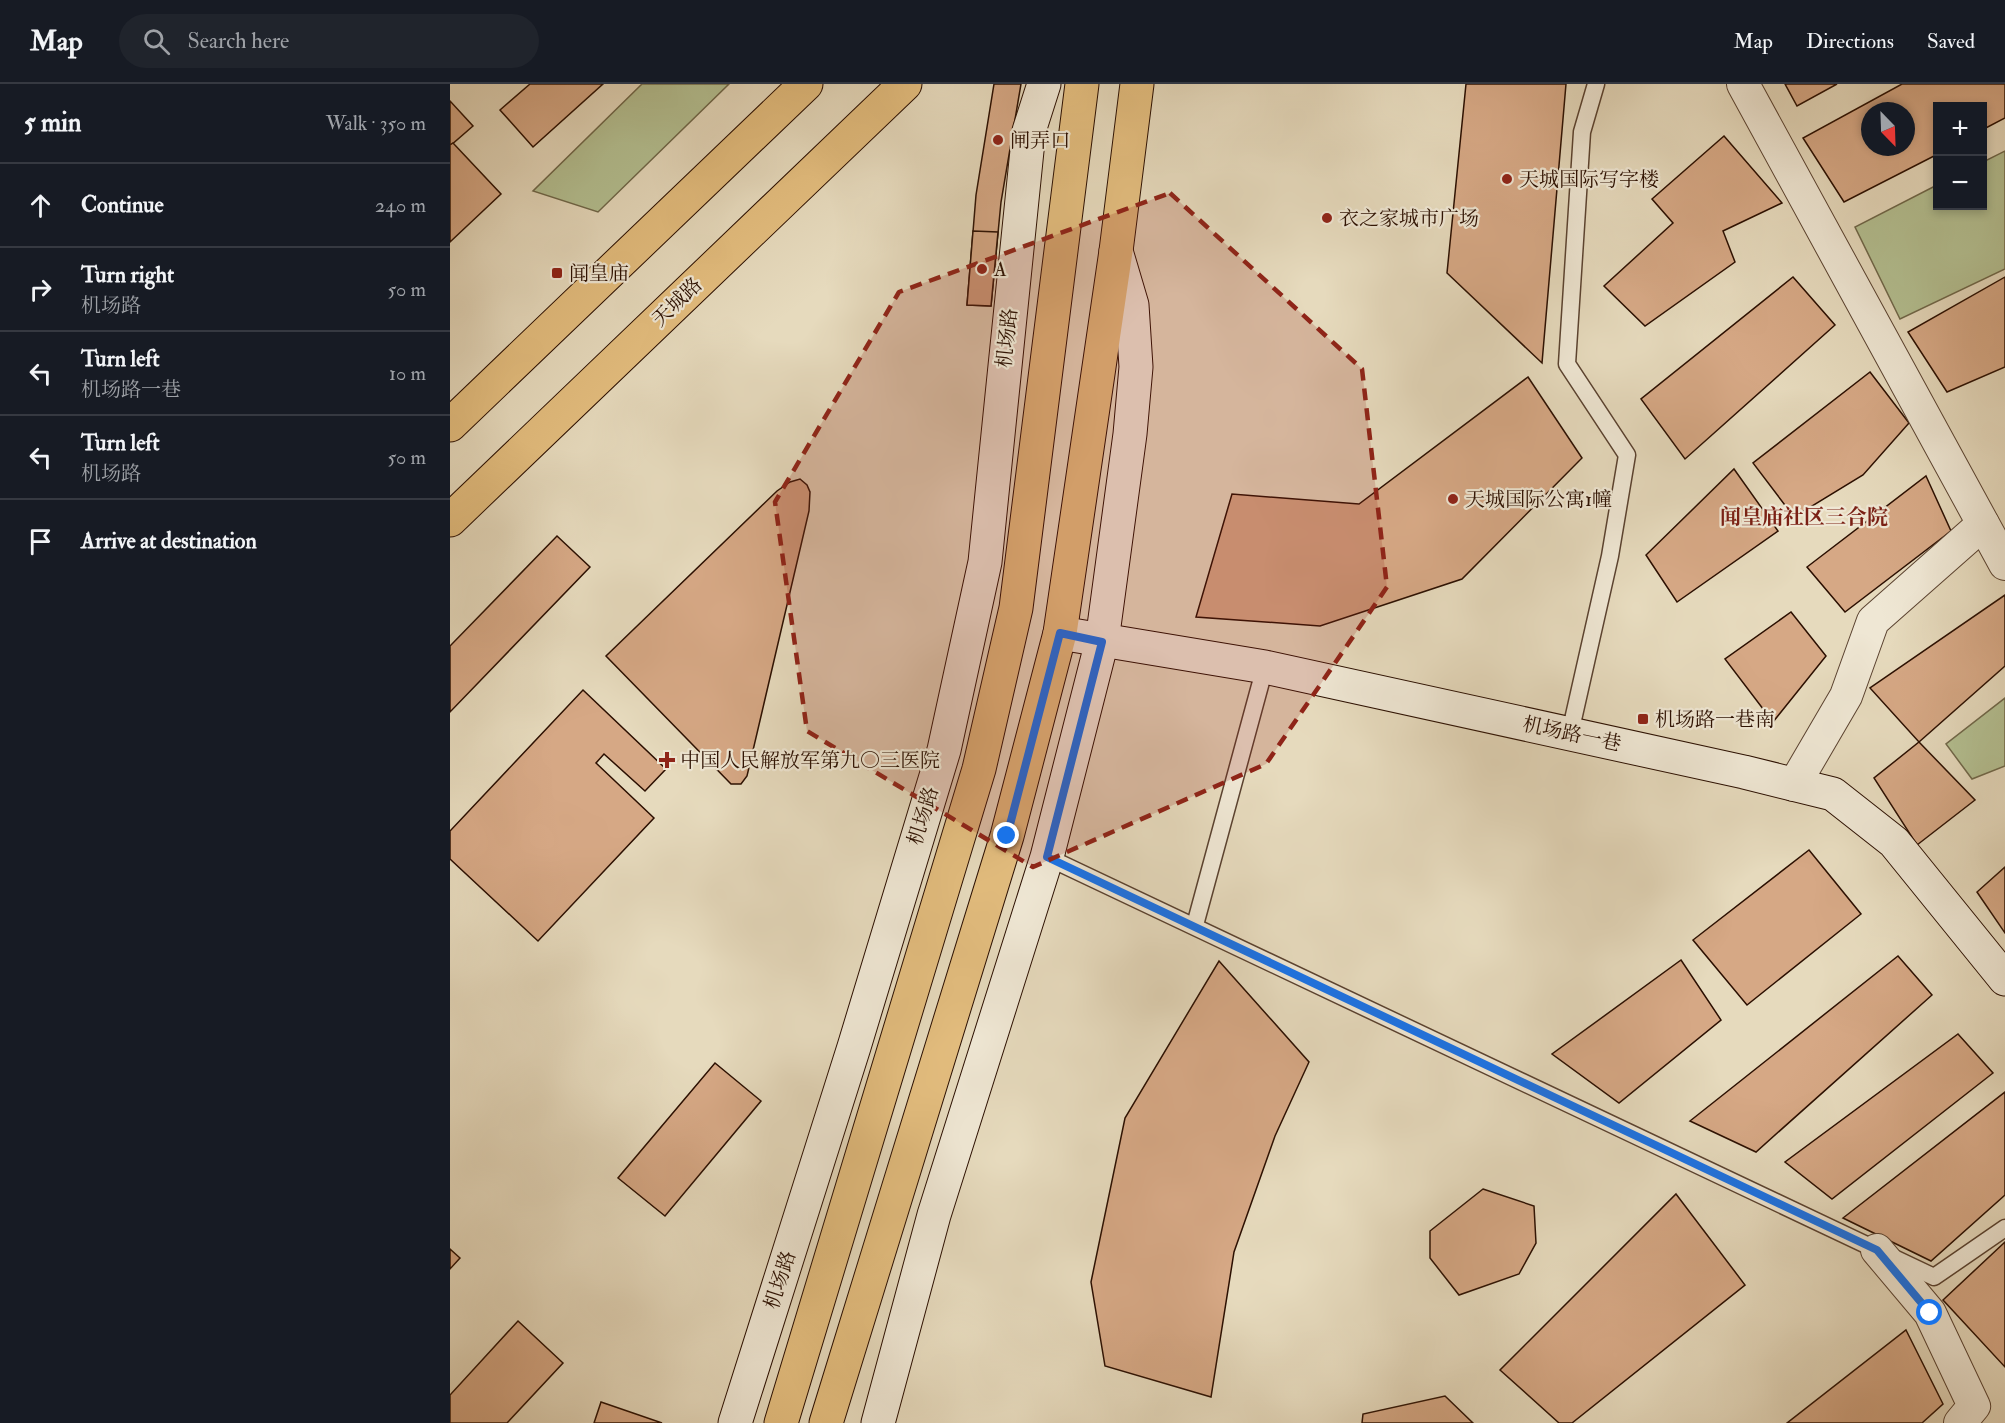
<!DOCTYPE html>
<html lang="en">
<head>
<meta charset="utf-8">
<style>
  body { margin:0; font-family:"IM FELL Double Pica","Noto Serif SC",serif; background:#20242c; color:#f1f3f6 }
  .controls { position:absolute; right:18px; top:18px; display:grid; overflow:hidden; border-radius:0px; box-shadow:0 3px 9px #0003 }
  .controls button { width:54px; height:54px; display:grid; place-items:center; padding:0; border:0; border-bottom:2px solid #363941; background:#171b24; color:#f1f3f6; font:30px sans-serif }
  .compass { position:absolute; left:1411px; top:18px; width:54px; height:54px; border-radius:50%; background:#171b24; box-shadow:0 3px 9px #0003; rotate:157deg }
  .stop { position:absolute; width:18px; height:18px; margin:-14px; border:4px solid #1a73e8; border-radius:50%; background:#fff }
  .stop.end { background:#1a73e8; border-color:#fff; box-shadow:0 2px 6px #0008 }
  .list { margin:0; padding:0; list-style:none }
  h2 { display:flex; justify-content:space-between; align-items:center; height:78px; margin:0; padding:0 24px; font-size:26px }
  h2 small { font-size:20px; font-weight:400; color:#9ea1a6 }
  .list li { display:grid; grid-template-columns:39px 1fr auto; gap:18px; align-items:center; box-sizing:border-box; height:84px; padding:0 24px; border-top:2px solid #363941 }
  .list b { display:block; font-size:22px; white-space:nowrap }
  .list p { margin:0; font-size:20px; white-space:nowrap; color:#9ea1a6 }
  .list em { font-size:20px; font-style:normal; color:#9ea1a6 }
  .icon { flex:none; width:33px; height:33px; fill:none; stroke:currentColor; stroke-width:2; stroke-linecap:round; stroke-linejoin:round }
  .map { position:relative; flex:none; width:1555px; height:1339px; overflow:hidden }
  header { display:flex; align-items:center; gap:36px; box-sizing:border-box; height:84px; padding:0 30px; background:#171b24; border-bottom:2px solid #363941 }
  header strong { font-size:28px }
  nav { display:flex; gap:33px; margin-inline-start:auto; font-size:21px }
  .search { width:420px; height:54px; background:#20242c; display:flex; align-items:center; gap:15px; box-sizing:border-box; padding:0 21px; border-radius:33px; color:#9ea1a6; font-size:22px }
  main { display:flex }
  aside { flex:1; background:#171b24 }
  .map>svg:first-child { display:block }
  .green { fill:#b4c092; stroke:#70684a; stroke-width:1.5 }
  .building { fill:#d6a885; stroke:#2b0f01; stroke-width:1.5; fill-rule:evenodd }
  .lines { fill:none; stroke-linecap:round; stroke-linejoin:round }
  .lane-casing { stroke:#5a4230; stroke-width:19 }
  .street-casing { stroke:#5a4230; stroke-width:34 }
  .secondary-casing { stroke:#2b0f01; stroke-width:35 }
  .primary-casing { stroke:#2b0f01; stroke-width:35 }
  .lane { stroke:#efe7d4; stroke-width:16 }
  .street { stroke:#efe7d4; stroke-width:32 }
  .secondary { stroke:#efe7d4; stroke-width:33 }
  .primary { stroke:#e3bd7e; stroke-width:33 }
  .route { stroke:#1a73e8; stroke-width:8 }
  .marked { fill:#8f2418; fill-opacity:0.2; stroke:#8f2418; stroke-width:4.5; stroke-dasharray:12 8; stroke-linejoin:round }
  .poi-dot { fill:#8f2418; stroke:#efe7d4; stroke-width:2 }
  .labels { text-anchor:middle; dominant-baseline:central; stroke-width:4.5; stroke-linejoin:round; paint-order:stroke }
  .poi-label { font-size:20px; fill:#2b0f01; stroke:#efe7d4; text-anchor:start }
  .street-label { font-size:20px; fill:#2b0f01; stroke:#efe7d4 }
  .neighbourhood-label { font-size:21px; font-weight:bold; fill:#7a1f14; stroke:#efe7d4 }
</style>
</head>
<body>
<header>
<strong>Map</strong>
<div class="search"><svg class="icon" aria-label="search" viewBox="0 0 24 24"><circle cx="10" cy="10" r="6"/><path d="M15 15l6 6"/></svg>Search here</div>
<nav><a>Map</a><a>Directions</a><a>Saved</a></nav>
</header>
<main>
<aside>
<h2>5 min<small>Walk · 350 m</small></h2>
<ul class="list">
<li><svg class="icon" aria-label="ahead" viewBox="0 0 24 24"><path d="M12 20V5M6 11l6-6 6 6"/></svg><div><b>Continue</b></div><em>240 m</em></li>
<li><svg class="icon" aria-label="right" viewBox="0 0 24 24"><path d="M7 20v-9h11M14 6l5 5-5 5"/></svg><div><b>Turn right</b><p>机场路</p></div><em>50 m</em></li>
<li><svg class="icon" aria-label="left" viewBox="0 0 24 24"><path d="M17 20v-9H6M10 6l-5 5 5 5"/></svg><div><b>Turn left</b><p>机场路一巷</p></div><em>10 m</em></li>
<li><svg class="icon" aria-label="left" viewBox="0 0 24 24"><path d="M17 20v-9H6M10 6l-5 5 5 5"/></svg><div><b>Turn left</b><p>机场路</p></div><em>50 m</em></li>
<li><svg class="icon" aria-label="arrive" viewBox="0 0 24 24"><path d="M6 21V4h12l-3 4 3 4H6"/></svg><div><b>Arrive at destination</b></div></li>
</ul>
</aside>
<div class="map">
<svg width="1555" height="1339" viewBox="0 0 1555 1339">
  <rect width="100%" height="100%" fill="#e6dabd"/>
  <filter id="stains"><feTurbulence type="fractalNoise" baseFrequency=".00333" numOctaves="4"/><feColorMatrix values="0 0 0 0 .2 0 0 0 0 .09 0 0 0 0 .02 0 0 0 .5 -.17"/></filter>
  <radialGradient id="worn" r=".72"><stop offset=".6" stop-color="#630" stop-opacity="0"/><stop offset="1" stop-color="#630" stop-opacity=".3"/></radialGradient>
  <!-- green -->
  <g class="green">
    <path d="M192,0h87l-131,128 -65,-21z"/>
    <path d="M1555,67v118l-105,50 -45,-92 82,-42 1,21h44l1,-44z"/>
    <path d="M1555,614v68l-33,13 -26,-35z"/>
  </g>
  <!-- building -->
  <g class="building">
    <path d="M80,0h73l-70,63 -33,-37z"/>
    <path d="M544,0h27l-20,118 -10,104 -24,-1 9,-110z"/>
    <path d="M1016,0h100l-24,279 -95,-90z"/>
    <path d="M1335,0h52l-40,22z"/>
    <path d="M1452,0h103v34l-23,12v-24h-44v48l-94,48 -41,-64zM1420,27h36v36h-36z"/>
    <path d="M0,17l23,25 -23,20z"/>
    <path d="M1274,52l58,67 -59,28 12,31 -90,64 -41,-40 69,-63 -21,-24z"/>
    <path d="M3,59l48,51 -51,48v-97z"/>
    <path d="M523,147l25,1 -7,74 -24,-1z"/>
    <path d="M1343,193l42,48 -150,134 -44,-60z"/>
    <path d="M1555,193v90l-58,25 -39,-60z"/>
    <path d="M1420,288l39,51 -46,52 -69,42 -41,-54z"/>
    <path d="M1078,293l54,81 -120,121 -142,47 -124,-9 36,-123 127,10z"/>
    <path d="M1284,385l44,62 -101,71 -31,-47z"/>
    <path d="M1476,392l25,55 -106,81 -38,-45z"/>
    <path d="M350,395l7,6 3,7 -1,19 -62,265 -6,8h-10l-125,-128 171,-165 13,-9z"/>
    <path d="M107,452l33,31 -140,145v-66z"/>
    <path d="M1555,511v71l-86,76 -49,-54z"/>
    <path d="M1341,528l35,44 -53,66 -48,-63z"/>
    <path d="M133,606l83,79 -21,22 -41,-37 -8,9 58,55 -116,123 -88,-82v-28z"/>
    <path d="M1469,658l56,58 -58,45 -43,-67z"/>
    <path d="M1359,766l52,64 -114,91 -54,-65z"/>
    <path d="M1555,783v66l-28,-41z"/>
    <path d="M1448,872l34,39 -176,157 -66,-31z"/>
    <path d="M1231,876l40,60 -102,83 -67,-49z"/>
    <path d="M769,877l90,101 -34,74 -41,116 -23,145 -106,-31 -14,-84 34,-164z"/>
    <path d="M1508,950l35,39 -161,126 -47,-37z"/>
    <path d="M265,979l46,38 -96,115 -47,-38z"/>
    <path d="M1555,1008v103l-74,66 -88,-43z"/>
    <path d="M1033,1105l51,17 2,37 -17,31 -60,21 -29,-37v-27z"/>
    <path d="M1226,1110l69,91 -173,138h-13l-59,-53z"/>
    <path d="M1555,1158v125l-62,-67z"/>
    <path d="M0,1165l10,9 -10,11z"/>
    <path d="M68,1237l45,42 -56,60h-57v-28z"/>
    <path d="M1456,1246l37,74 -21,19h-135z"/>
    <path d="M995,1312l28,27h-111l1,-9z"/>
    <path d="M151,1318l61,21h-68z"/>
  </g>
  <g class="lines">
    <!-- lane casing -->
    <g class="lane-casing">
      <g id="lane">
        <path d="M1120,649l40,-177 17,-101 -60,-91 15,-232 14,-48"/>
        <path d="M597,773l887,420 71,-49"/>
        <path d="M745,841l70,-258"/>
      </g>
    </g>
    <!-- street casing -->
    <g class="street-casing">
      <g id="street">
        <path d="M1293,0l262,480"/>
        <path d="M1344,701l52,-89 27,-75 110,-97"/>
        <path d="M1427,1166l53,63 44,93 -14,17"/>
      </g>
    </g>
    <!-- secondary casing -->
    <g class="secondary-casing">
      <g id="secondary">
        <path d="M610,549l205,34 479,105 89,22 61,48 111,137"/>
        <path d="M285,1339l119,-376 90,-297 41,-188 44,-431 15,-47"/>
        <path d="M428,1339l56,-208 113,-358 55,-216 28,-207 6,-67 -4,-62 -16,-54"/>
      </g>
    </g>
    <!-- primary casing -->
    <g class="primary-casing">
      <g id="primary">
        <path d="M0,341l356,-341"/>
        <path d="M0,436l455,-436"/>
        <path d="M331,1339l198,-654 37,-161 66,-524"/>
        <path d="M376,1339l181,-587 53,-203 56,-382 21,-167"/>
      </g>
    </g>
    <!-- lane -->
    <use href="#lane" class="lane"/>
    <!-- street -->
    <use href="#street" class="street"/>
    <!-- secondary -->
    <use href="#secondary" class="secondary"/>
    <!-- primary -->
    <use href="#primary" class="primary"/>
  </g>
  <g class="lines">
    <!-- route -->
    <path class="route" d="M557,752l53,-203 42,9 -55,215 830,393 53,63"/>
  </g>
  <!-- marked area -->
  <path class="marked" d="M720,109l192,176 25,218 -121,177 -233,103 -226,-136 -32,-229 124,-210z"/>
  <!-- markers -->
  <g class="poi-dot">
    <circle cx="548" cy="56" r="6"/>
    <circle cx="1057" cy="95" r="6"/>
    <circle cx="877" cy="134" r="6"/>
    <circle cx="532" cy="185" r="6"/>
    <rect x="101" y="183" width="12" height="12" rx="3"/>
    <circle cx="1003" cy="415" r="6"/>
    <rect x="1187" y="629" width="12" height="12" rx="3"/>
    <path d="M214 667h6v6h6v6h-6v6h-6v-6h-6v-6h6z"/>
  </g>
  <g class="labels">
    <!-- poi labels -->
    <g class="poi-label">
      <text x="560" y="56">闸弄口</text>
      <text x="1069" y="95">天城国际写字楼</text>
      <text x="889" y="134">衣之家城市广场</text>
      <text x="544" y="185">A</text>
      <text x="119" y="189">闻皇庙</text>
      <text x="1015" y="415">天城国际公寓1幢</text>
      <text x="1205" y="635">机场路一巷南</text>
      <text x="230" y="676">中国人民解放军第九〇三医院</text>
    </g>
    <!-- street labels -->
    <g class="street-label">
      <text transform="translate(227 218) rotate(-44)">天城路</text>
      <text transform="translate(557 254) rotate(-84)">机场路</text>
      <text transform="translate(1122 650) rotate(12)">机场路一巷</text>
      <text transform="translate(473 732) rotate(-73)">机场路</text>
      <text transform="translate(330 1196) rotate(-72)">机场路</text>
    </g>
    <!-- neighbourhood labels -->
    <g class="neighbourhood-label">
      <text x="1354" y="433">闻皇庙社区三合院</text>
    </g>
  </g>
  <rect width="100%" height="100%" filter="url(#stains)"/>
  <rect width="100%" height="100%" fill="url(#worn)"/>
</svg>
<div class="controls">
<button>+</button>
<button>−</button>
</div>
<svg class="compass" viewBox="-18 -18 36 36"><path d="M0-13l5 13h-10z" fill="#e53935"/><path d="M0 13l5-13h-10z" fill="#9ea1a6"/></svg>
<div class="stop" style="left:1480px;top:1229px"></div>
<div class="stop end" style="left:557px;top:752px"></div>
</div>
</main>
</body>
</html>
